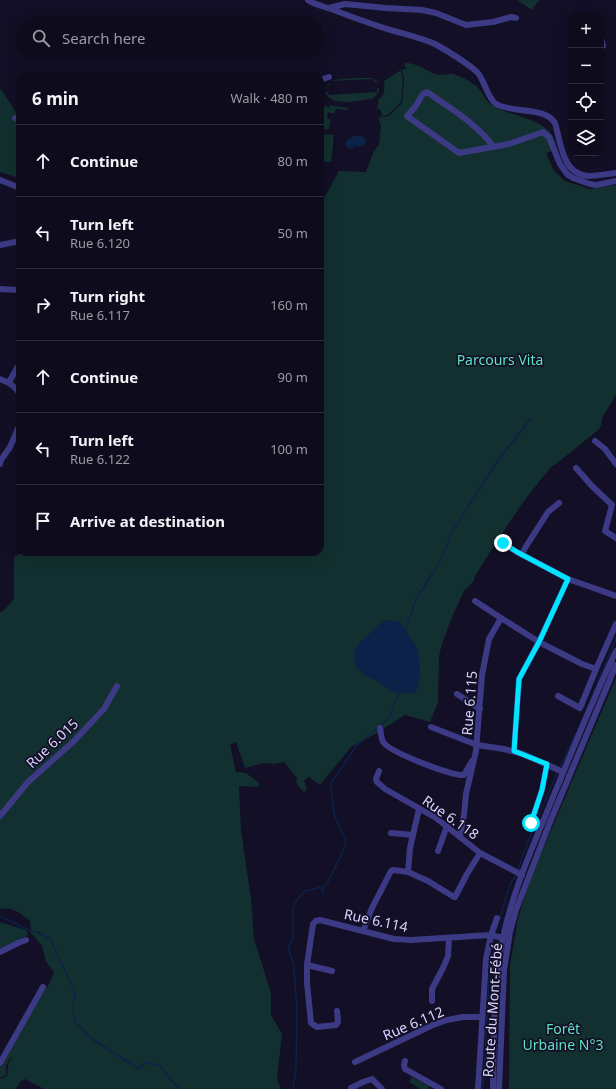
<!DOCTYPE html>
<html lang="en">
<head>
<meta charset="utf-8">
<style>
  body { margin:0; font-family:"Noto Sans",sans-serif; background:#171425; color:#f1f3f6 }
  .controls { position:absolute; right:12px; top:12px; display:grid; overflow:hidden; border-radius:8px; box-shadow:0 4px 16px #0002 }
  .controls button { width:36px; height:36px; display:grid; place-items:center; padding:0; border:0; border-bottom:1px solid #2e2b3b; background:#0e0b1c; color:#f1f3f6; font:20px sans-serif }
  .stop { position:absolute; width:12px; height:12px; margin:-9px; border:3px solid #00e5ff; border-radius:50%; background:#fff }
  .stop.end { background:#00e5ff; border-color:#fff; box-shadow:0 1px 4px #0008 }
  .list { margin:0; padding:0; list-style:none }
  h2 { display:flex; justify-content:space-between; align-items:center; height:52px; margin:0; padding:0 16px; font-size:17px }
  h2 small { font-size:13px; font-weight:400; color:#9b9ba3 }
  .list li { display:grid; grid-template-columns:26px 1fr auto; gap:12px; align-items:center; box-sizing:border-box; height:72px; padding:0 16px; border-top:1px solid #2e2b3b }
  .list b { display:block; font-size:15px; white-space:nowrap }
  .list p { margin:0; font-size:13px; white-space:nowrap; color:#9b9ba3 }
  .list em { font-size:13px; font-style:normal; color:#9b9ba3 }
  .icon { flex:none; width:22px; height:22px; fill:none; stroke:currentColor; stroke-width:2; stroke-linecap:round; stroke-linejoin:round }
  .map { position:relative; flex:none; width:616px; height:1089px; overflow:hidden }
  .search { position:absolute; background:#0e0b1c; box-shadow:0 4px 16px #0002; left:16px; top:16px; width:308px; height:44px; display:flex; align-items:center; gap:10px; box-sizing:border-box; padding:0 14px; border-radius:22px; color:#9b9ba3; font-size:15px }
  .panel { position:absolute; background:#0e0b1c; box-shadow:0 4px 16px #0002; left:16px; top:72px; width:308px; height:484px; border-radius:12px }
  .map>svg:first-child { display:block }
  .green { fill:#12302f }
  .water { fill:#0c2248 }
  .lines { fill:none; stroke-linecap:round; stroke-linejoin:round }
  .stream { stroke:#0c2248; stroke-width:1.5 }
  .minor { stroke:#3d3a85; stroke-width:6 }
  .route { stroke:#00e5ff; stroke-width:5 }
  .labels { text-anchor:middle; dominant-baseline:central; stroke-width:3.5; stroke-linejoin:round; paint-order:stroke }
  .park-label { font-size:14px; fill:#5fe0c0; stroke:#130f26 }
  .street-label { font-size:14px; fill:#d9d4ff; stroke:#130f26 }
</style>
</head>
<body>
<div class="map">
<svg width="616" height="1089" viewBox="0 0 616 1089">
  <rect width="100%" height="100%" fill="#130f26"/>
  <!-- green -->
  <g class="green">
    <path d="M517,0h22l-7,10z"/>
    <path d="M404,63c14,0 19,6 31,11 7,2 12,-1 18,0 7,2 17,7 22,11 9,6 9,17 20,22 22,12 59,11 62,42l-11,4 8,18 11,10 25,8 26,-4v210l-13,21 -2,8 1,1 -5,6 -41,33 -4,2c-29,33 -53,72 -77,110l-1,5 -10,10 -12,26 -11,30 -2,10 -1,45 -8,20 -25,-7 -28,18 -26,14 -31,38 -10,-7 -2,-1 -4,4 3,8 -2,3c-4,-2 -7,-6 -9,-11l1,-3 -13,-16 -10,2 -11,-1 -18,5 -9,-26 -6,3 6,27 10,1 12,9 1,5 -20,-1 2,44 10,69 3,40 17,54v22l11,19 -5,45 4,10h-237l-19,-10 -5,3 -4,7h-16v-10l7,-3c1,-8 0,-16 7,-19l-4,1 -4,8v9l-6,3v-10l33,-58 17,-28 4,-9 -8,-12 -4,-15 -11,-13 -1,-12c-8,-7 -19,-15 -30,-12v-296l4,-3 10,-11v-42l10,-5h296v-346l19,-35 27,1 7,-19 6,-9 2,-18 -3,-8 11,-2 13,-13 2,-23 -2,-11h4z"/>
    <path d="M401,70l2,10 -2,22 -13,13 -10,2 4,-2 -2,-6 -7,1 5,-2 -1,-3 2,-1 -1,-4c7,-5 7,-11 6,-19z"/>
    <path d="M354,78h18l6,4 -2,1 -4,-4 -40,2 -4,5 -1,-1 6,-5z"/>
    <path d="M377,88h2v3l-5,7c-12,2 -43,10 -48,-5l2,-2 1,4 48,-3z"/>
    <path d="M0,89l2,1 18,29v59l-20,-6z"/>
    <path d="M323,105l6,3 1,-3 18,3v2l-12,-1 -2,5 -6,-2 -1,6 4,2 -3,10 -8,-2v-10l1,-1 1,-7 -2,-1v-2z"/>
    <path d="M320,134l14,1 -3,27 -11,-1z"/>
    <path d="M616,678v411h-107l1,-124 8,-47 13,-41z"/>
    <path d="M0,922l26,8 2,5 -28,14z"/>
    <path d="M412,1077l17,9 -1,3h-8l-11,-7z"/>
  </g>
  <!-- water -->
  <g class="water">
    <path d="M354,136c5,-1 10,0 12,5l-1,3 -6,3 -5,-2 -1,4 -5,-1 -3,-4 2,-4z"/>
    <path d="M388,620l10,1 4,3c5,9 11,16 15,25 4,9 4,36 -1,43 -19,5 -24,-1 -39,-11 -6,-3 -15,-7 -18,-11 -12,-15 -2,-27 10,-36 7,-6 10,-12 19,-14z"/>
  </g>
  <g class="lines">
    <!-- stream -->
    <g class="stream">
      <path d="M405,632l11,-33 22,-34 16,-36 40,-63 37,-48"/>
      <path d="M560,767l21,-44 35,-85"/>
      <path d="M517,872l12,-33 28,-66"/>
      <path d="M322,888l1,5"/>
      <path d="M0,916l30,15 7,1 14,7 5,13 19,40 -2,17 2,13 17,17 47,30 7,-7 14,4 19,23"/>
      <path d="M500,918l10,-33 6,-10"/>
      <path d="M495,933l3,-9"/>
      <path d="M293,1089l3,-21 1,-58 -3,-42 -2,-10 -4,-9 5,-12v-29l5,-10 7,-7 21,-5 19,-39 1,-7 -11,-23 -3,-16 -1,-18 26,-38 33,-28 9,-25"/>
      <path d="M483,1089l7,-127 4,-25"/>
    </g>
    <!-- minor -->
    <g class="minor">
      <path d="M308,0c7,5 15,6 23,9 21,8 42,16 63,22 14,4 27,7 41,13 11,6 34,20 43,29 7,9 10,26 18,31 18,10 48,2 59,19 6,20 7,51 33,53 9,0 19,-2 28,-3"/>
      <path d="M329,8l16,-4 41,4 36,2 14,3 30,12 27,-3 18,-5 5,1"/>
      <path d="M601,38l2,8"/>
      <path d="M320,80l9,-3"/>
      <path d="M320,112h1"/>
      <path d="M15,118l5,2"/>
      <path d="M493,146c-17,-23 -43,-38 -66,-54l-4,2 -8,13 -8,9 52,37 50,-9 34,-12 6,5 11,27 7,10 6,4 17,6 6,1 20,-4"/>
      <path d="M0,180l20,8"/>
      <path d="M0,245l20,-4"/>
      <path d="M0,289l20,1"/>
      <path d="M0,379c9,3 16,7 20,16"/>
      <path d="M9,382l11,-19"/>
      <path d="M595,441l10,8 11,15"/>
      <path d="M0,464l1,-4 9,-13 10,-23"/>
      <path d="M576,468l16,18 20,19 -7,26 11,7"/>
      <path d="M503,543l14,9 51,27 48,17"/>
      <path d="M522,554l3,-6 23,-36 11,-9"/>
      <path d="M475,601l26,17"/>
      <path d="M457,694l23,15"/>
      <path d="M558,696l22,12 16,-39"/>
      <path d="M431,727l46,18 27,4 19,5 40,18"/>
      <path d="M380,728c1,5 1,12 4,15 8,10 68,33 80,32l8,-14"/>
      <path d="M514,751l5,-72 20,-37 43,22 14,5 20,-45"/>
      <path d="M379,771l-3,8 1,3 8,7 51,29 44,35 42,22"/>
      <path d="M419,809l-9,39 -2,24 20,9 26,16h1l12,-23 13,-21"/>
      <path d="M0,816l28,-34 45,-40 31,-33 13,-23"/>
      <path d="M531,823l11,-33 5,-26"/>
      <path d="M391,833l22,2"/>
      <path d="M460,837l4,-22 2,-21 10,-43 6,-76 7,-36 12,-21 38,24 29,-63"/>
      <path d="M438,851l9,-25"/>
      <path d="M363,931l9,-23 19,-37 2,-1 15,2"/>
      <path d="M0,952l18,-9 8,-3"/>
      <path d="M307,965v18l4,40 6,4 19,-2 2,-3 -1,-11"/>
      <path d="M332,971l-25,-6 6,-41 3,-3 4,-1 74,19 17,1 80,-5 12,3"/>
      <path d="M432,1001v-12l12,-23 4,-10 1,-18"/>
      <path d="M405,1061l-1,4 1,4 36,20"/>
      <path d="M355,1062l78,-37 14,-5 16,-3h19"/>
      <path d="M0,1063l43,-76"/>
      <path d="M351,1088l12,-6 9,-3 10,10"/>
      <path d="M478,1089l8,-130 5,-24 6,-17"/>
      <path d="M493,1089c1,-50 0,-102 10,-151 9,-44 27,-85 44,-126 22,-54 44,-109 69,-161"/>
      <path d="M499,1089l5,-119 6,-38 6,-22 34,-88 66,-157"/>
    </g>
  </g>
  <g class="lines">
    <!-- route -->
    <path class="route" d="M503,543l14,9 51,27 -29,63 -20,37 -5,72 33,13 -5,26 -11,33"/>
  </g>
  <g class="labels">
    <!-- park labels -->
    <g class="park-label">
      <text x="500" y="359">Parcours Vita</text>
      <text x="563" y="1028">Forêt<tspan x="563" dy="16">Urbaine N°3</tspan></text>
    </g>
    <!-- street labels -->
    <g class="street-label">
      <text transform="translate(469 703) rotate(-85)">Rue 6.115</text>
      <text transform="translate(52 743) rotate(-43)">Rue 6.015</text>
      <text transform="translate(451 817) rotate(35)">Rue 6.118</text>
      <text transform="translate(376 920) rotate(12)">Rue 6.114</text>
      <text transform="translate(492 1010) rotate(-86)">Route du Mont-Fébé</text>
      <text transform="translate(413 1023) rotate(-23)">Rue 6.112</text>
    </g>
  </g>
</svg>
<div class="controls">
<button>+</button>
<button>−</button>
<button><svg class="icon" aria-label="locate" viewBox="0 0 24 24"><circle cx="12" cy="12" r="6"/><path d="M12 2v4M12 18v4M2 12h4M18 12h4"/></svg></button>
<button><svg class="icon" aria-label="layers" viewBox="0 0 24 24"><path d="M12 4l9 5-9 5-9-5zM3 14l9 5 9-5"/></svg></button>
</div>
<div class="stop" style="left:531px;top:823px"></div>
<div class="stop end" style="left:503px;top:543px"></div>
<div class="search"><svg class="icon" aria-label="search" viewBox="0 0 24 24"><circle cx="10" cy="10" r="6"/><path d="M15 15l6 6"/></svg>Search here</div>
<section class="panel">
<h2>6 min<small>Walk · 480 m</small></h2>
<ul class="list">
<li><svg class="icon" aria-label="ahead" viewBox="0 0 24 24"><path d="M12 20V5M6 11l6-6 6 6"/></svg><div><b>Continue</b></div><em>80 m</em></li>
<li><svg class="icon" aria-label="left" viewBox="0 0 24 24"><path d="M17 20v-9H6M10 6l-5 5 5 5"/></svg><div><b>Turn left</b><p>Rue 6.120</p></div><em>50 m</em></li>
<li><svg class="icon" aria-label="right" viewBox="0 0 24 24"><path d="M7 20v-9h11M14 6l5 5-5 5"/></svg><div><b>Turn right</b><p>Rue 6.117</p></div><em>160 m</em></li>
<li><svg class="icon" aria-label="ahead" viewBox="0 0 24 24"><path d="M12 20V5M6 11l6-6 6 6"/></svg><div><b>Continue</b></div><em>90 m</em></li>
<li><svg class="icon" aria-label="left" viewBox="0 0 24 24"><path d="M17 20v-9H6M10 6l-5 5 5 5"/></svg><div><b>Turn left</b><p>Rue 6.122</p></div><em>100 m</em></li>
<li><svg class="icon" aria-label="arrive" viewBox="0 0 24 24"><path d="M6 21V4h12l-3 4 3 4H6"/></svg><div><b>Arrive at destination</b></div></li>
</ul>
</section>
</div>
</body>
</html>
